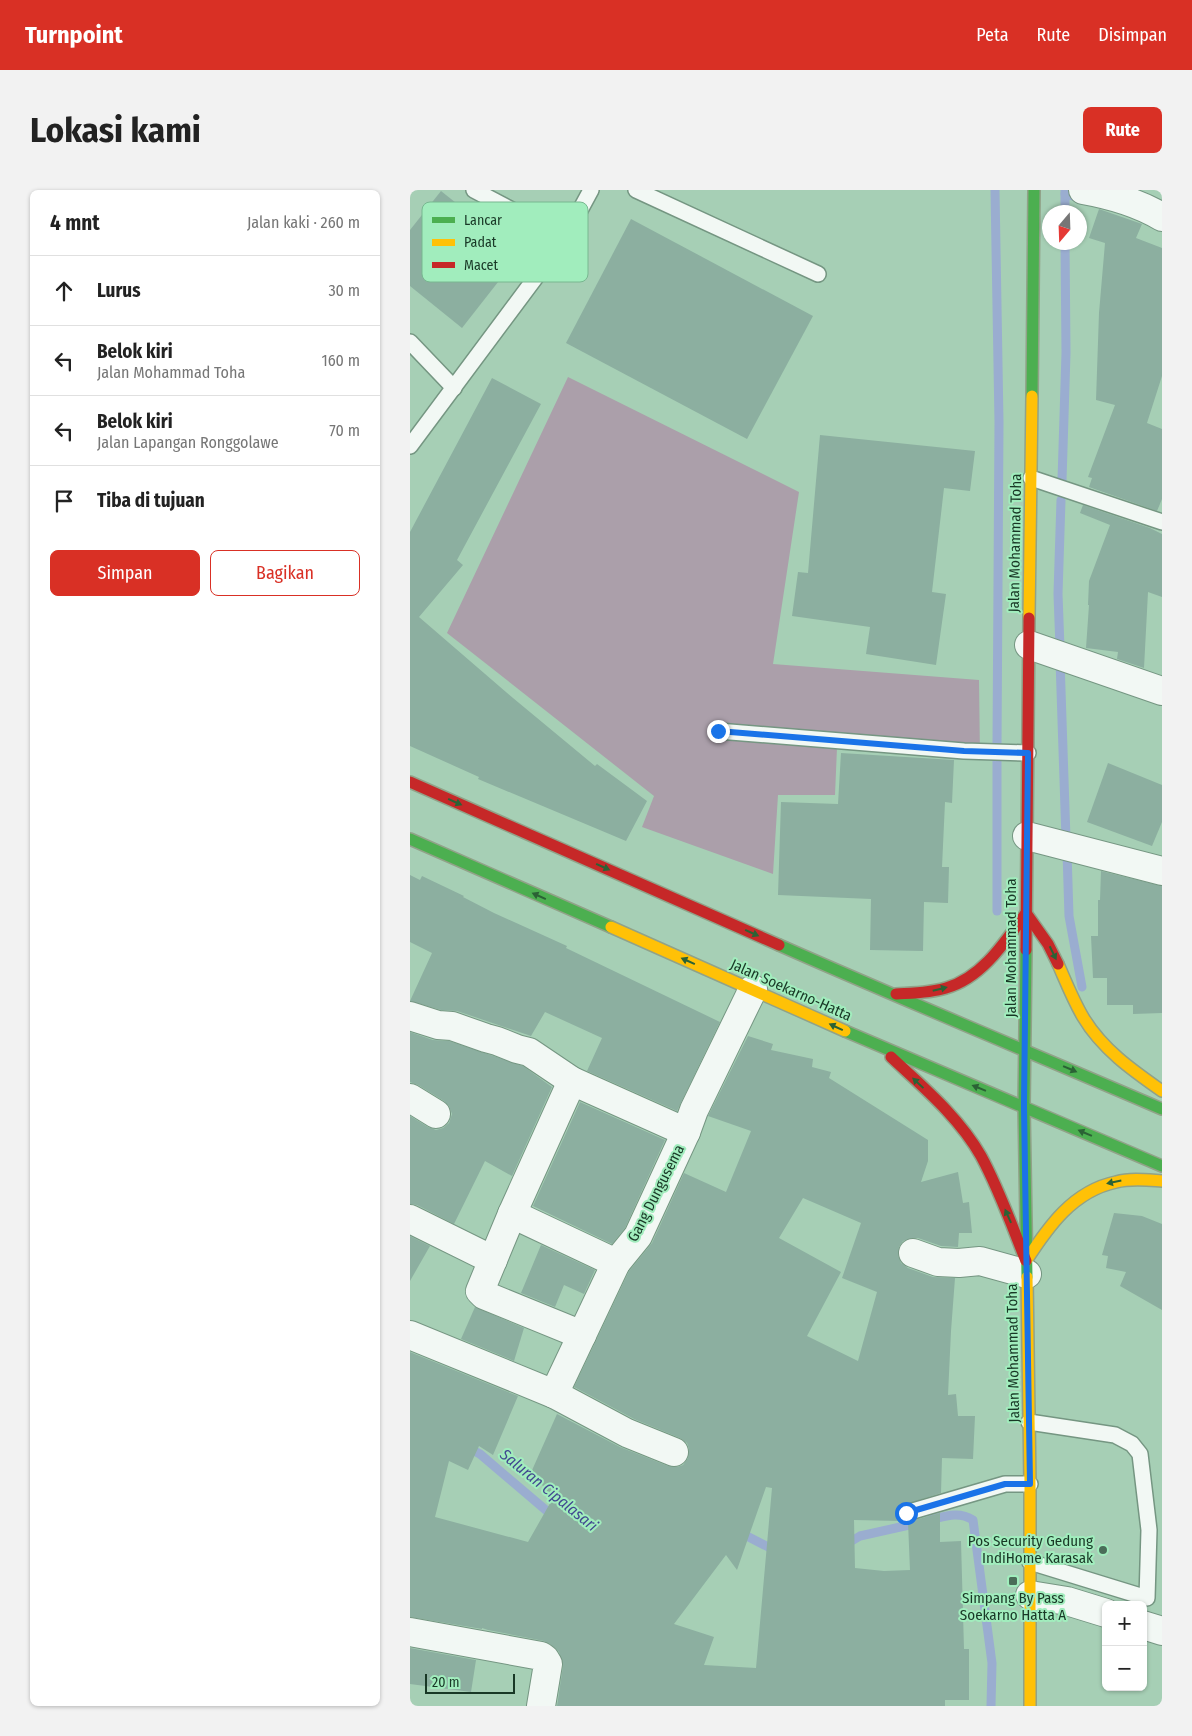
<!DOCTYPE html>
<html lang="id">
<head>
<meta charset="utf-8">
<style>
  body { margin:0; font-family:"Fira Sans Condensed",sans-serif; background:#f2f2f2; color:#222 }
  .controls { position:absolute; right:15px; bottom:15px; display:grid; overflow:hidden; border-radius:8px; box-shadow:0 1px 4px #0004 }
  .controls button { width:45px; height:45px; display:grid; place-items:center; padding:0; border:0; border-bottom:1px solid #e0e0e0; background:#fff; color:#222; font:25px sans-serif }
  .compass { position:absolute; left:632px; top:15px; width:45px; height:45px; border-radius:50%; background:#fff; box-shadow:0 1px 4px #0004; rotate:199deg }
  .scale { position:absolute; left:15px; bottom:12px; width:90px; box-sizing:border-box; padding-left:5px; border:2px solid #193826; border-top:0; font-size:14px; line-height:18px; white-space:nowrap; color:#193826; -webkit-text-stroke:4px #a1edbd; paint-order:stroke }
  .stop { position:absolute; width:15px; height:15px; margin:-11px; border:4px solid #1a73e8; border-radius:50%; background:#fff }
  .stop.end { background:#1a73e8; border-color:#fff; box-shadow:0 1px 5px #0008 }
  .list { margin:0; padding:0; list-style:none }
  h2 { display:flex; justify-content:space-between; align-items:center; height:65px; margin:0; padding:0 20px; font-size:21px }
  h2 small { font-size:16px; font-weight:400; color:#767676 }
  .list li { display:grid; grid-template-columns:32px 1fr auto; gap:15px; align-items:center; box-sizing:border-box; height:70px; padding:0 20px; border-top:1px solid #e0e0e0 }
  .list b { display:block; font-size:19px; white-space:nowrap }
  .list p { margin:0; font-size:16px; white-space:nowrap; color:#767676 }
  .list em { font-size:16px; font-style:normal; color:#767676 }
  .actions { display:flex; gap:10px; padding:15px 20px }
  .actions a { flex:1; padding:11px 0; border:1px solid #d93025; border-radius:8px; text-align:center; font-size:18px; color:#d93025 }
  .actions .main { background:#d93025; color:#fff }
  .icon { flex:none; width:28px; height:28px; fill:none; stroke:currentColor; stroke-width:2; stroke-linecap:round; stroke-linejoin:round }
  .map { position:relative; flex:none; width:752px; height:1516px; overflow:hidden; border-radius:8px }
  header { display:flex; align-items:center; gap:30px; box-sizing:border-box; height:70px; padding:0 25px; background:#d93025; color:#fff }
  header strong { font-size:24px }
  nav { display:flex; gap:28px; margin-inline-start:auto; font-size:18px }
  .intro { display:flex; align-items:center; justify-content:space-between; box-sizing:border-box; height:120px; padding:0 30px }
  h1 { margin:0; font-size:35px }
  .button { padding:12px 22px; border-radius:8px; background:#d93025; color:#fff; font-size:18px; font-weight:700 }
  main { display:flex; gap:30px; padding:0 30px }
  aside { flex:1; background:#fff; border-radius:8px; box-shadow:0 1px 4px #0004 }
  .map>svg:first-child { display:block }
  .forest { fill:#ab9faa }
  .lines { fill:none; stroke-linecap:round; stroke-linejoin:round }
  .stream { stroke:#9aadd0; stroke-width:9 }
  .building { fill:#8cafa0; fill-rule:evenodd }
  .lane-casing { stroke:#759682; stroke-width:18 }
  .street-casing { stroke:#759682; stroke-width:30 }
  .fast-casing { stroke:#91a288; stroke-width:14 }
  .slow-casing { stroke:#91a288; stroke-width:14 }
  .jam-casing { stroke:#91a288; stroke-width:14 }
  .lane { stroke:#f2f8f4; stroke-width:15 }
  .street { stroke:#f2f8f4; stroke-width:28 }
  .fast { stroke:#4caf50; stroke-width:11 }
  .slow { stroke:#ffc107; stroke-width:11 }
  .jam { stroke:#c62828; stroke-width:11 }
  .oneway { fill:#2b6235 }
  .route { stroke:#1a73e8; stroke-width:6 }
  .poi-dot { fill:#4a6d58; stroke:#a1edbd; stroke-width:2 }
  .labels { text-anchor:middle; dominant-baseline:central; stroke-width:4; stroke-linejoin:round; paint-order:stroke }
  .street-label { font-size:15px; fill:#193826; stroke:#a1edbd }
  .poi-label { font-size:15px; fill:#193826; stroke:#a1edbd; text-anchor:end }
  .water-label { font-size:16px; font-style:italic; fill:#414890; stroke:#a1edbd }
  .key { fill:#a1edbd; stroke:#78b790; stroke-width:1 }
  .key-label { font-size:14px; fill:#193826 }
</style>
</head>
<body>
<header>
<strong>Turnpoint</strong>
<nav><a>Peta</a><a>Rute</a><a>Disimpan</a></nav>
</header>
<div class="intro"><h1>Lokasi kami</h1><a class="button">Rute</a></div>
<main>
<aside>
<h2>4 mnt<small>Jalan kaki · 260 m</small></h2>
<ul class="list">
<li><svg class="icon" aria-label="ahead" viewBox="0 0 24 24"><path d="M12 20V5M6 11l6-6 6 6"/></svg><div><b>Lurus</b></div><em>30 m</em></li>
<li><svg class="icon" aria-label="left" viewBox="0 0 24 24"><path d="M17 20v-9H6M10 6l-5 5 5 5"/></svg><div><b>Belok kiri</b><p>Jalan Mohammad Toha</p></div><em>160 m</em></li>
<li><svg class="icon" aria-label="left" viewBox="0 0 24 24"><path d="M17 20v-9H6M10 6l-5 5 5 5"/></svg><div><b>Belok kiri</b><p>Jalan Lapangan Ronggolawe</p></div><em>70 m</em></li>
<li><svg class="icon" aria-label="arrive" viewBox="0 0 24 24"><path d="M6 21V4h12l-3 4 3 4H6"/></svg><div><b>Tiba di tujuan</b></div></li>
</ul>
<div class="actions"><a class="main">Simpan</a><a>Bagikan</a></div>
</aside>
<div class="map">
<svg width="752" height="1516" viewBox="0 0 752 1516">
  <rect width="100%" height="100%" fill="#a6cfb5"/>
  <!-- forest -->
  <path class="forest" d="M158,187l231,115 -26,172 206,16 1,78 -143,-10 -2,47h-57l-5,79 -131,-47 12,-31 -207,-163z"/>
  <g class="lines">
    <!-- stream -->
    <g class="stream">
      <path d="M585,0l4,232 -2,323"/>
      <path d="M655,0v22"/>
      <path d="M655,4l17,4"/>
      <path d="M652,290l4,-127 -1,-111"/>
      <path d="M650,458l-2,-54 3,-94"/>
      <path d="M650,470l6,179"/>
      <path d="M657,662l2,64 13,71"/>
      <path d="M587,721v-155"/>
      <path d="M57,1257l13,7 74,63"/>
      <path d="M520,1330c16,-4 29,-9 43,0l19,143 -1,43"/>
      <path d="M329,1342l37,19"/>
      <path d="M435,1355l15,-9 58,-13"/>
    </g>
  </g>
  <!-- building -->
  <g class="building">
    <path d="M31,1l79,63 -58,74 -52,-42v-56z"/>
    <path d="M689,19l43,15 -6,14 26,10v128l-15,47 15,6v70l-5,12 -68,-24 3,-9 -4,-1 27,-72 -19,-5 3,-87 6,-70 -16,-5z"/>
    <path d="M221,29l182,97 -66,123 -181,-96z"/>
    <path d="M82,188l49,26 -84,156 6,5 -44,52 94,81 82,68 2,-2 50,37 -21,40 -148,-62 1,-2 -69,-31v-214z"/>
    <path d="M410,245l155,16 -5,40 -26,-3 -12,104 14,2 -10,71 -70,-11 4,-27 -78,-11 6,-44 10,1z"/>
    <path d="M673,315l67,23 12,6v63l-14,-5 -4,76 -27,-9 1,-7 -32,-4 3,-43h-1l1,-24 21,-56 -30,-12z"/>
    <path d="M431,563l113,7 -2,43 -7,-1 -3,65h7l-1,36 -24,-1 -1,49 -53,-1 1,-51 -93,-4 3,-93 57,2z"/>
    <path d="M698,573l54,22v37l-10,24 -65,-24z"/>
    <path d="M691,681l61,15v127l-29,1v-9h-26v-27h-14l-2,-42h7v-36h2z"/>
    <path d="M0,685l10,5 2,-4 42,20 -1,1 31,16 73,33 -1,2 154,74 -43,89 -90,-40 15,-33 -57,-26 -14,24 -74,-25 -16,-1 -31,-9 22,-48 -22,-11z"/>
    <path d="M0,842l23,8 16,1 74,25 29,21 -40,89 -27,-15 -31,63 -37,-19 -7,-1v-88l18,11 8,3 7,-2 6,-5 3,-9 -3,-8 -5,-5 -26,-16 -8,-3z"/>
    <path d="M338,846l25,8 -2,6 42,9 -1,8 19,5 -2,6 99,62v21l-7,21 37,-10 5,31 6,-1 3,31h-13l-1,14 -17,-1 -23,-8h-7l-8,3 -4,6 -1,8 3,8 7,5 25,9 22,1 -4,53 -3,64 8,-1 2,22h17l-2,43 -31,-1 -1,35 -41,13 -3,4v5l4,6 -47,-1 1,48 29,3 26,-1 -2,-48 32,-9v29l21,-1 3,108h5v51h-24v6h-388l6,-40 -4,-14 -9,-8 -6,-3 -56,-11 -6,-2v1l-72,-12v-265l108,44 -25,59 -14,-9 -11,24 -19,-9 -14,56 93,25 25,-44 -8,-5 3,-4 -19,-12 28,-63 63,33 48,19 9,1 6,-2 5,-7 1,-9 -2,-6 -7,-5 -46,-19 -60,-32 55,-116 23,-28 32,-70 42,19 25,-61 -43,-15zM393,1008l58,25 -19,55 35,14 -19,69 -51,-25 34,-64 -62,-34zM356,1297l6,1 -16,180 -52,-3 10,-28 -40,-13 52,-69 11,15z"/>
    <path d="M170,912l85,38 -40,88 -13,16 -79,-38z"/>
    <path d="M704,1023l28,3 20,8v86l-42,-24 6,-14 -20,-4 2,-12 -6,-1z"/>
    <path d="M0,1046l20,10 -20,35z"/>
    <path d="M131,1055l54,25 -11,24 -20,-9 -9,22 -34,-14z"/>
    <path d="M65,1117l49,21 -10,33 -53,-22z"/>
    <path d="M0,1458l66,12 -5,32 -61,-8z"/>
  </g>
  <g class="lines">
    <!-- lane casing -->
    <g class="lane-casing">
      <g id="lane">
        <path d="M226,0l182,84"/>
        <path d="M155,48l26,-48"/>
        <path d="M0,152l44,46"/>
        <path d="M0,256l155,-208 -91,-48"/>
        <path d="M621,288l131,44"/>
        <path d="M308,541l246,20 64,2"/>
        <path d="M619,1232l86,13 17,9 8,10 9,76 -2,68 -117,-36"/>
        <path d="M496,1323l99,-29h25"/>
      </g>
    </g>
    <!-- street casing -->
    <g class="street-casing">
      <g id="street">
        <path d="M673,0c28,5 54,12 79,27"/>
        <path d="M619,455l133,46"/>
        <path d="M617,646l135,35"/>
        <path d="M0,826l28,9 14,1 34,12 11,3 20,8 12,3 43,29 114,51"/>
        <path d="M162,891l-60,133 -32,77 4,4 98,40"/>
        <path d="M0,908l26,16"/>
        <path d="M102,1024l104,49"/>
        <path d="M0,1029l83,41"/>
        <path d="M503,1063l25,9 21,1 21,-2 47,13"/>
        <path d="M0,1145l144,59 73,39 47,19"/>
        <path d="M144,1204l62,-131 22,-27 48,-104 8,-22 59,-121"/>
        <path d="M620,1405l37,6 39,12"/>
        <path d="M733,1435l19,6"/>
        <path d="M0,1442l131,24 4,3 3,5 -7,42"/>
      </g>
    </g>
    <!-- fast casing -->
    <g class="fast-casing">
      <g id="fast">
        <path d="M622,206l2,-206"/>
        <path d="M0,649l201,88"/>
        <path d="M369,755c127,56 255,109 383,164"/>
        <path d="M616,760l-2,157 3,170"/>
        <path d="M435,841l317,135"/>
      </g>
    </g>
    <!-- slow casing -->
    <g class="slow-casing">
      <g id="slow">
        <path d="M619,428l3,-222"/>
        <path d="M201,737l234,104"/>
        <path d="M648,774c8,18 15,36 25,53 19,32 49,53 79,74"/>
        <path d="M616,1071c22,-34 47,-70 90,-79 15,-4 31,-2 46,-1"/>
        <path d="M617,1087l3,207v222"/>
      </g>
    </g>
    <!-- jam casing -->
    <g class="jam-casing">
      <g id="jam">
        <path d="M0,592l369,163"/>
        <path d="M616,760l3,-332"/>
        <path d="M486,804c17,-1 34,-1 50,-6 36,-10 59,-46 80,-75l22,31 10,20"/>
        <path d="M481,867c32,30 68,60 90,99 18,33 31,70 45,105"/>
      </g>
    </g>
    <!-- lane -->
    <use href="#lane" class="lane"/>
    <!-- street -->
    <use href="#street" class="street"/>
    <!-- fast -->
    <use href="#fast" class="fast"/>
    <!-- slow -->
    <use href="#slow" class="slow"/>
    <!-- jam -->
    <use href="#jam" class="jam"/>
  </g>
  <!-- one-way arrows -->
  <defs><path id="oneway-solid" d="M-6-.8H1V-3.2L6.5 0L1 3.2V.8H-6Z" transform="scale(1.25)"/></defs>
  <g class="oneway">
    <use href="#oneway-solid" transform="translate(45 612) rotate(24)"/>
    <use href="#oneway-solid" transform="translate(193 677) rotate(24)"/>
    <use href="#oneway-solid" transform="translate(129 706) rotate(-156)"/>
    <use href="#oneway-solid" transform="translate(342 743) rotate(24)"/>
    <use href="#oneway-solid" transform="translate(643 763) rotate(64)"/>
    <use href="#oneway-solid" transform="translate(278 771) rotate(-156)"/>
    <use href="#oneway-solid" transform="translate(530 799) rotate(-14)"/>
    <use href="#oneway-solid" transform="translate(426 837) rotate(-155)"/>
    <use href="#oneway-solid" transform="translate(660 879) rotate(23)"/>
    <use href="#oneway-solid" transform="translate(508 893) rotate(-137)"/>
    <use href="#oneway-solid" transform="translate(569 898) rotate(-158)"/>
    <use href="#oneway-solid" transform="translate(675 943) rotate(-157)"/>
    <use href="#oneway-solid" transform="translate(704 992) rotate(168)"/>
    <use href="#oneway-solid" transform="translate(598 1026) rotate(-114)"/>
  </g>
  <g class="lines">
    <!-- route -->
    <path class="route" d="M308,541l246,20 64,2 -4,353 6,378h-25l-99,29"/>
  </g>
  <!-- markers -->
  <g class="poi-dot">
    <circle cx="693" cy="1360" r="5"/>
    <rect x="598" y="1386" width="10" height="10" rx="2.5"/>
  </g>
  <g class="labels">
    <!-- street labels -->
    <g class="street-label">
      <text transform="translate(605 353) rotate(-89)">Jalan Mohammad Toha</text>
      <text transform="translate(601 758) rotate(-90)">Jalan Mohammad Toha</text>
      <text transform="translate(381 800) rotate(24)">Jalan Soekarno-Hatta</text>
      <text transform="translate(246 1003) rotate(-63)">Gang Dungusema</text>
      <text transform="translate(603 1163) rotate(-91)">Jalan Mohammad Toha</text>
    </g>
    <!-- poi labels -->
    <g class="poi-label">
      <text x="683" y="1351">Pos Security Gedung<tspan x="683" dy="17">IndiHome Karasak</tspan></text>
      <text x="603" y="1408" text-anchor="middle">Simpang By Pass<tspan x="603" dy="17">Soekarno Hatta A</tspan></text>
    </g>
    <!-- water labels -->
    <g class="water-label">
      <text transform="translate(139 1300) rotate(39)">Saluran Cipalasari</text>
    </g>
  </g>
  <!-- legend -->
  <rect x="12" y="12" width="166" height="80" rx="8" class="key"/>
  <rect x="22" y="27" width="23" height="6" fill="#4caf50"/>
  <rect x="22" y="49" width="23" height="7" fill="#ffc107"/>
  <rect x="22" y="72" width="23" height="6" fill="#c62828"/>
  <g class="key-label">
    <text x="54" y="35">Lancar</text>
    <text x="54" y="57">Padat</text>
    <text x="54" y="80">Macet</text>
  </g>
</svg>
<div class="controls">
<button>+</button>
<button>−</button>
</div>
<svg class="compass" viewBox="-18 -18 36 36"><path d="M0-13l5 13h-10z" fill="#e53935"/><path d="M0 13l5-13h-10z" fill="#767676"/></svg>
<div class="scale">20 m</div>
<div class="stop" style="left:496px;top:1323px"></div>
<div class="stop end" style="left:308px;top:541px"></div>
</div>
</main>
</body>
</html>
